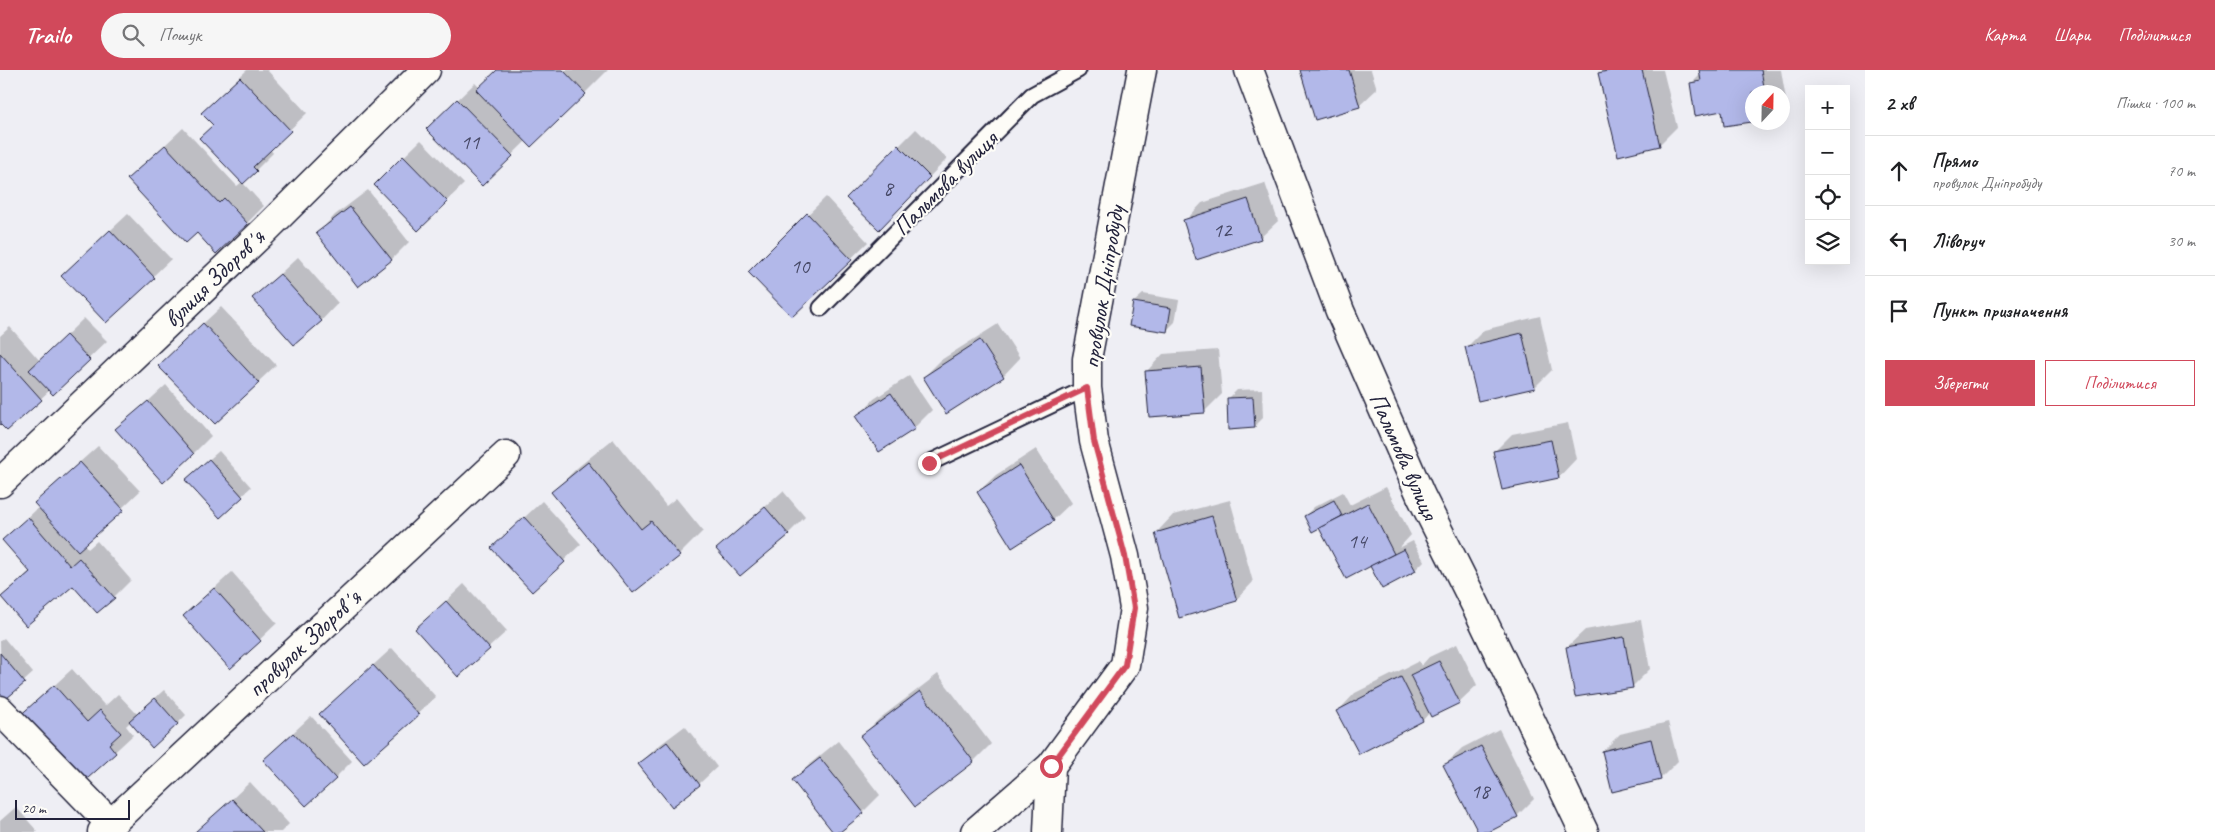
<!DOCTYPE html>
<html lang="uk">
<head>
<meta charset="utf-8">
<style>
  body { margin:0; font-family:Caveat,sans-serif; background:#f6f6f6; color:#202124 }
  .controls { position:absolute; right:15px; top:15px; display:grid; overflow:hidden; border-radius:0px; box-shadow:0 5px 20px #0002 }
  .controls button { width:45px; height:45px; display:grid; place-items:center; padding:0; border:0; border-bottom:1px solid #e0e0e0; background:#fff; color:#202124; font:25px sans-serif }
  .compass { position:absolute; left:1745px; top:15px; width:45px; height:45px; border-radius:50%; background:#fff; box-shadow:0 5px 20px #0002; rotate:22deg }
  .scale { position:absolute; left:15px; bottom:12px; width:115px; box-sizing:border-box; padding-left:5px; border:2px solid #22223b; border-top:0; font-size:14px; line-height:18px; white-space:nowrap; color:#22223b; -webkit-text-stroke:4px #fdfcf7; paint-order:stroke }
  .stop { position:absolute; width:15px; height:15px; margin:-11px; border:4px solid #d1495b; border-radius:50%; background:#fff }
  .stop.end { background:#d1495b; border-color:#fff; box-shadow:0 1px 5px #0008 }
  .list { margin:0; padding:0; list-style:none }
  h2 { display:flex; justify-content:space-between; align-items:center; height:65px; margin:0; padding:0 20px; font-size:21px }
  h2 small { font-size:16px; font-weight:400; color:#757577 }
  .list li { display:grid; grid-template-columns:32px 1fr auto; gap:15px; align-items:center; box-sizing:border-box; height:70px; padding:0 20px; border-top:1px solid #e0e0e0 }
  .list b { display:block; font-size:19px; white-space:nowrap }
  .list p { margin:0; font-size:16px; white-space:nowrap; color:#757577 }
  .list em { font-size:16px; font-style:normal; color:#757577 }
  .actions { display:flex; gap:10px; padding:15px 20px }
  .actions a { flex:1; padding:11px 0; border:1px solid #d1495b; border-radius:0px; text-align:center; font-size:18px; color:#d1495b }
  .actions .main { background:#d1495b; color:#fff }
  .icon { flex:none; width:28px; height:28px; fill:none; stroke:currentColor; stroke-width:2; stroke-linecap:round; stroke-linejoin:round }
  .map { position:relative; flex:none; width:1865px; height:762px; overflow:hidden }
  header { display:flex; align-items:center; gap:30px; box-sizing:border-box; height:70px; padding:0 25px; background:#d1495b; color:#fff }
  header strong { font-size:24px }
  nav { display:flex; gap:28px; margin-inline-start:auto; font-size:18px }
  .search { width:350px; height:45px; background:#f6f6f6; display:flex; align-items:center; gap:12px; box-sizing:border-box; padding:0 18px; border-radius:28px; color:#757577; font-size:19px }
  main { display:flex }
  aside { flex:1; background:#fff }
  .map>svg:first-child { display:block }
  .shadow { fill:#0003 }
  .building { fill:#b2b8e9; stroke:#22223b }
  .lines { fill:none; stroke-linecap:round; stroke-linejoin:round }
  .service-casing { stroke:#22223b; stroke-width:19 }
  .minor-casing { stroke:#22223b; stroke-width:31 }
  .service { stroke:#fdfcf7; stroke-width:15 }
  .minor { stroke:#fdfcf7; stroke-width:28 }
  .route { stroke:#d1495b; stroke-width:6 }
  .labels { text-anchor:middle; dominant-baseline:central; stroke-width:4.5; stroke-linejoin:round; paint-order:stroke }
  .number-label { font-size:21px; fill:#464866 }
  .street-label { font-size:24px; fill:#22223b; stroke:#fdfcf7 }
</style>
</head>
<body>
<header>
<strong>Trailo</strong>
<div class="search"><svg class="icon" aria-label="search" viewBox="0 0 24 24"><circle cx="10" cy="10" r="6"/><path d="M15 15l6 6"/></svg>Пошук</div>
<nav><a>Карта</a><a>Шари</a><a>Поділитися</a></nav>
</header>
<main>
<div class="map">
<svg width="1865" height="762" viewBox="0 0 1865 762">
  <rect width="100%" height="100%" fill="#eeeef4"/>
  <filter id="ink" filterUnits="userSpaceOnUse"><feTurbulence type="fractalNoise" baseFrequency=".02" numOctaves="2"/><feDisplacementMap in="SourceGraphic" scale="10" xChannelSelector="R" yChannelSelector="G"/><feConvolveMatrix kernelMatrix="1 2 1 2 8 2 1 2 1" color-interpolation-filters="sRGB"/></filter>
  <g filter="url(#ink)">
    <!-- shadow -->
    <g class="shadow">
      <path d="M247,0h20l40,43 -37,36 3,4 -30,30 21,23 -17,17 -50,8 -68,-52 54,-51 54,58 5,-4 -28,-58 6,-29z"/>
      <path d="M498,0h110l-23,23 -59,48 -44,43 -37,-72 30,-29 5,5z"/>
      <path d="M1301,0h70l6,19 -18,17z"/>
      <path d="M1603,0h60l14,57 -17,17 -41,10 -19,-80z"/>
      <path d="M1700,0h81l5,30 -4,4v-12h-30v28l-27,5 -2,-15 -32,-26 10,-10z"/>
      <path d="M916,59l31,30 -68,69 20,-82z"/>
      <path d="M421,70l43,44 -46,45 -43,-44z"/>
      <path d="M1265,113l13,38 -18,17 -75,-17 17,-18z"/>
      <path d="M368,120l41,52 -18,18 -73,-27 17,-18z"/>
      <path d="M826,127l42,45 -76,74 -25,-62z"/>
      <path d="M128,144l43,45 -65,62 -26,-62z"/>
      <path d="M298,187l40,46 -17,18 -67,-23z"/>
      <path d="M1143,224l36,6 -4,22 -9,9 -32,-29z"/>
      <path d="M221,237l55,58 -61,58 -38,-75z"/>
      <path d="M1540,246l12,54 -17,17 -68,-40 17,-17z"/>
      <path d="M84,248l23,23 -54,52 -3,-3 -43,40 -7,-8v-86l10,-9 30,34z"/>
      <path d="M998,254l22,34 -17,18 -79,1 17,-17z"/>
      <path d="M1218,280l4,44 -18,18 -58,-40 17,-18z"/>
      <path d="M909,306l23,34 -18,18 -34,23 -23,-34 17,-18z"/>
      <path d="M166,315l45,51 -17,17 -77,-23z"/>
      <path d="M1262,319l1,29 -9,9 -26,-28 9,-9z"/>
      <path d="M1568,353l8,36 -17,18 -57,11 -7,-37 17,-17z"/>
      <path d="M613,369l53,67 10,-8 27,33 -24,24 -126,-63 24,-24z"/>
      <path d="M98,376l42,45 -56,53 4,5 9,-8 34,39 -17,17 -41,-13 -71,13 29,-27 -27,-30 35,-33 14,-21z"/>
      <path d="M1036,379l35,54 -18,17 -41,26 -34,-54 18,-17z"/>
      <path d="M219,381l32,36 -31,29 -24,-45z"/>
      <path d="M1386,417l25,48 -12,13 14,-7 11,20 -9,9 -44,-5 -66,-49 9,-9 29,-15 7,13z"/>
      <path d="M783,421l22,26 -17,17 -70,15z"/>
      <path d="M1230,430l23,82 -17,18 -80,-67 17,-18z"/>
      <path d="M542,431l39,43 -49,47 -22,-60z"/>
      <path d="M232,502l45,51 -46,44 -47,-51z"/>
      <path d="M464,514l43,47 -48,44 -42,-46z"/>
      <path d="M1641,550l9,49 -18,18 -65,-40 18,-17z"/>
      <path d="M4,568l29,35 -32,29 -1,-61z"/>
      <path d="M1457,574l20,41 -18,17 -29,10 -7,8 -64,33 -21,-42 17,-18 64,-32 2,5 8,-9z"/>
      <path d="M392,578l44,49 -72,65 -44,-48z"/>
      <path d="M72,599l33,37 13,-12 19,20 27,-24 22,25 -9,9 -46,-3 -5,5 7,9 -55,51 -60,-67z"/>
      <path d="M938,604l53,70 -17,17 -58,44 -54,-69 17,-17z"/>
      <path d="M311,646l41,45 -17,17 -53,-35z"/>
      <path d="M1668,652l10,39 -17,17 -48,12 -10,-39 17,-17z"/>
      <path d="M685,656l32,41 -18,17 -27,21 -32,-41 17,-17z"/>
      <path d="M1499,659l35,70 -17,17 -31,16h-7l-34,-67 17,-17z"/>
      <path d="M838,671l42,54 -17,17 -25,20h-4l-40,-52 17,-17z"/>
      <path d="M250,712l39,42 -8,8h-84z"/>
      <path d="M16,737l22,25h-38v-11z"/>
    </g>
    <!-- building -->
    <g class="building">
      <path d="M497,0h66l23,24 -55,53 -55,-57z"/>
      <path d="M1300,0h49l11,37 -45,13z"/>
      <path d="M1612,0h30l18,76 -42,10 -20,-83z"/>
      <path d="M1699,0h62l4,22h-13v30l-28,4 -2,-15 -27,5 -5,-33 11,-2z"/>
      <path d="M240,7l51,54 -38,36 4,4 -14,13 -44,-46 14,-13 -12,-12z"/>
      <path d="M457,29l56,57 -31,30 -56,-57z"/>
      <path d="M165,75l54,58 5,-5 24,26 -32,30 -19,-21 -11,10 -59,-64z"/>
      <path d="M898,75l32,32 -51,53 -33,-32z"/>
      <path d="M403,86l45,46 -30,29 -44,-46z"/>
      <path d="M1248,129l13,40 -65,21 -13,-40z"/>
      <path d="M350,137l42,53 -34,27 -42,-54z"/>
      <path d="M807,143l45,47 -60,57 -44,-45z"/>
      <path d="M110,160l45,48 -49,45 -45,-47z"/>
      <path d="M280,204l42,47 -28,24 -42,-47z"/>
      <path d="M1133,232l38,6 -4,24 -38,-6z"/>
      <path d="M203,253l56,60 -44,41 -57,-58z"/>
      <path d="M1522,263l13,55 -57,13 -13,-54z"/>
      <path d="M66,265l24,25 -37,35 -24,-25z"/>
      <path d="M980,270l24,37 -58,37 -23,-37z"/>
      <path d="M0,283l42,47 -35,31 -7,-7z"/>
      <path d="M1201,297l4,46 -56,4 -4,-46z"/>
      <path d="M891,323l24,36 -36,23 -24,-36z"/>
      <path d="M1253,327l2,31 -27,2 -1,-32z"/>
      <path d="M148,331l46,53 -31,29 -48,-54z"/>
      <path d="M1551,370l8,38 -57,12 -9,-39z"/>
      <path d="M209,389l34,38 -23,21 -35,-38z"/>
      <path d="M80,392l44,48 -46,41 -44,-48z"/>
      <path d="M588,392l53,67 10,-8 29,35 -47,37 -82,-101z"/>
      <path d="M1019,395l35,56 -42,27 -35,-56z"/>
      <path d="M1334,430l8,16 -30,16 -8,-16z"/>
      <path d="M1368,433l26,51 -48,25 -27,-51z"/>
      <path d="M765,437l24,28 -49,41 -24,-27z"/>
      <path d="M1212,446l25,85 -58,17 -24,-85z"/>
      <path d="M28,447l42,49 9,-8 36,40 -18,15 -24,-27 -47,40 -25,-29 29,-25 -28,-32z"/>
      <path d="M524,447l41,45 -33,30 -41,-44z"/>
      <path d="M1404,479l12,22 -34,18 -12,-23z"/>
      <path d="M214,518l47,53 -31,28 -47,-53z"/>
      <path d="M446,531l44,48 -32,28 -43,-48z"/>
      <path d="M1624,567l9,51 -58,9 -9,-50z"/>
      <path d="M0,583l25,30 -24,20 -1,-1z"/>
      <path d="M1439,591l21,42 -29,14 -21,-42z"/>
      <path d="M373,595l46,50 -55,49 -45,-50z"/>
      <path d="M1401,607l22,44 -64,33 -23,-43z"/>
      <path d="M54,615l33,37 13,-12 21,23 -12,11 7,9 -38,34 -62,-68z"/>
      <path d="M920,621l54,71 -59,45 -55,-71z"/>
      <path d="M155,628l23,26 -26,24 -23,-27z"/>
      <path d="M293,663l43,46 -30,27 -43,-46z"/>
      <path d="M1651,669l10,41 -49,12 -10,-41z"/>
      <path d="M667,672l33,43 -28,22 -34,-43z"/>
      <path d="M1481,676l37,71 -29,15h-11l-35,-67z"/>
      <path d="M820,688l44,55 -24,19h-7l-41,-52z"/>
      <path d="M232,729l31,33h-68z"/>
    </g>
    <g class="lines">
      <!-- service casing -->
      <g class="service-casing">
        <g id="service">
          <path d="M821,238l211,-213 46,-25"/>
          <path d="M929,393l158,-75"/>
        </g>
      </g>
      <!-- minor casing -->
      <g class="minor-casing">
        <g id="minor">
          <path d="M1249,0l91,241 81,185 55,110 108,226"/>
          <path d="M0,413l263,-251 163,-162"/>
          <path d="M0,640l111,114"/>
          <path d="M102,762l404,-377"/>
          <path d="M975,762l76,-66 74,-101 9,-57 -9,-52 -31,-115 -7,-53v-29l55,-289"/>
          <path d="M1048,762l3,-66"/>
        </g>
      </g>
      <!-- service -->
      <use href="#service" class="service"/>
      <!-- minor -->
      <use href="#minor" class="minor"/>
    </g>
  </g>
  <g class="lines" filter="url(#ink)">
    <!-- route -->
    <path class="route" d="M929,393l158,-75 7,53 31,115 9,52 -9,57 -74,101"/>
  </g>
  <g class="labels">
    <!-- number labels -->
    <g class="number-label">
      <text x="470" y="72">11</text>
      <text x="888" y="118">8</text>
      <text x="1222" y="160">12</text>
      <text x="800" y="196">10</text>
      <text x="1357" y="471">14</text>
      <text x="1480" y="721">18</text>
    </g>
    <!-- street labels -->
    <g class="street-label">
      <text transform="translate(945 113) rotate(-45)">Пальмова вулиця</text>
      <text transform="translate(214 208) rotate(-44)">вулиця Здоровʼя</text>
      <text transform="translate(1103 217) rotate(-81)">провулок Дніпробуду</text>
      <text transform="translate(1404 386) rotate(66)">Пальмова вулиця</text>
      <text transform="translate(304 573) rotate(-43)">провулок Здоровʼя</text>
    </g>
  </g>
</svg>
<div class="controls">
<button>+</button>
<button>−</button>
<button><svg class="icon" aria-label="locate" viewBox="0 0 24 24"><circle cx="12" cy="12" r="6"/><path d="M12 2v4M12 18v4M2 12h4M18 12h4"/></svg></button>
<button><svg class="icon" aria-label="layers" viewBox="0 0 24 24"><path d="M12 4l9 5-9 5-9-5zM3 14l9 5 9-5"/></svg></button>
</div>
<svg class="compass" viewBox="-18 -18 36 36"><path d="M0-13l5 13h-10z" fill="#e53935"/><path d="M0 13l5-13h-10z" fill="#757577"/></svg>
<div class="scale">20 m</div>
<div class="stop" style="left:1051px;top:696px"></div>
<div class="stop end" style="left:929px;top:393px"></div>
</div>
<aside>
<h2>2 хв<small>Пішки · 100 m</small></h2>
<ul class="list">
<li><svg class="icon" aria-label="ahead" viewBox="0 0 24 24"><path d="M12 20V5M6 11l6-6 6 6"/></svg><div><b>Прямо</b><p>провулок Дніпробуду</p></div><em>70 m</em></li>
<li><svg class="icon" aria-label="left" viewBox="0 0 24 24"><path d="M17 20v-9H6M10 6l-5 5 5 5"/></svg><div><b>Ліворуч</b></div><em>30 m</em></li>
<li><svg class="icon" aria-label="arrive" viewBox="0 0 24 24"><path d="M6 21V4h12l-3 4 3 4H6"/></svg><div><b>Пункт призначення</b></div></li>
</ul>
<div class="actions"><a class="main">Зберегти</a><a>Поділитися</a></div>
</aside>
</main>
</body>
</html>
